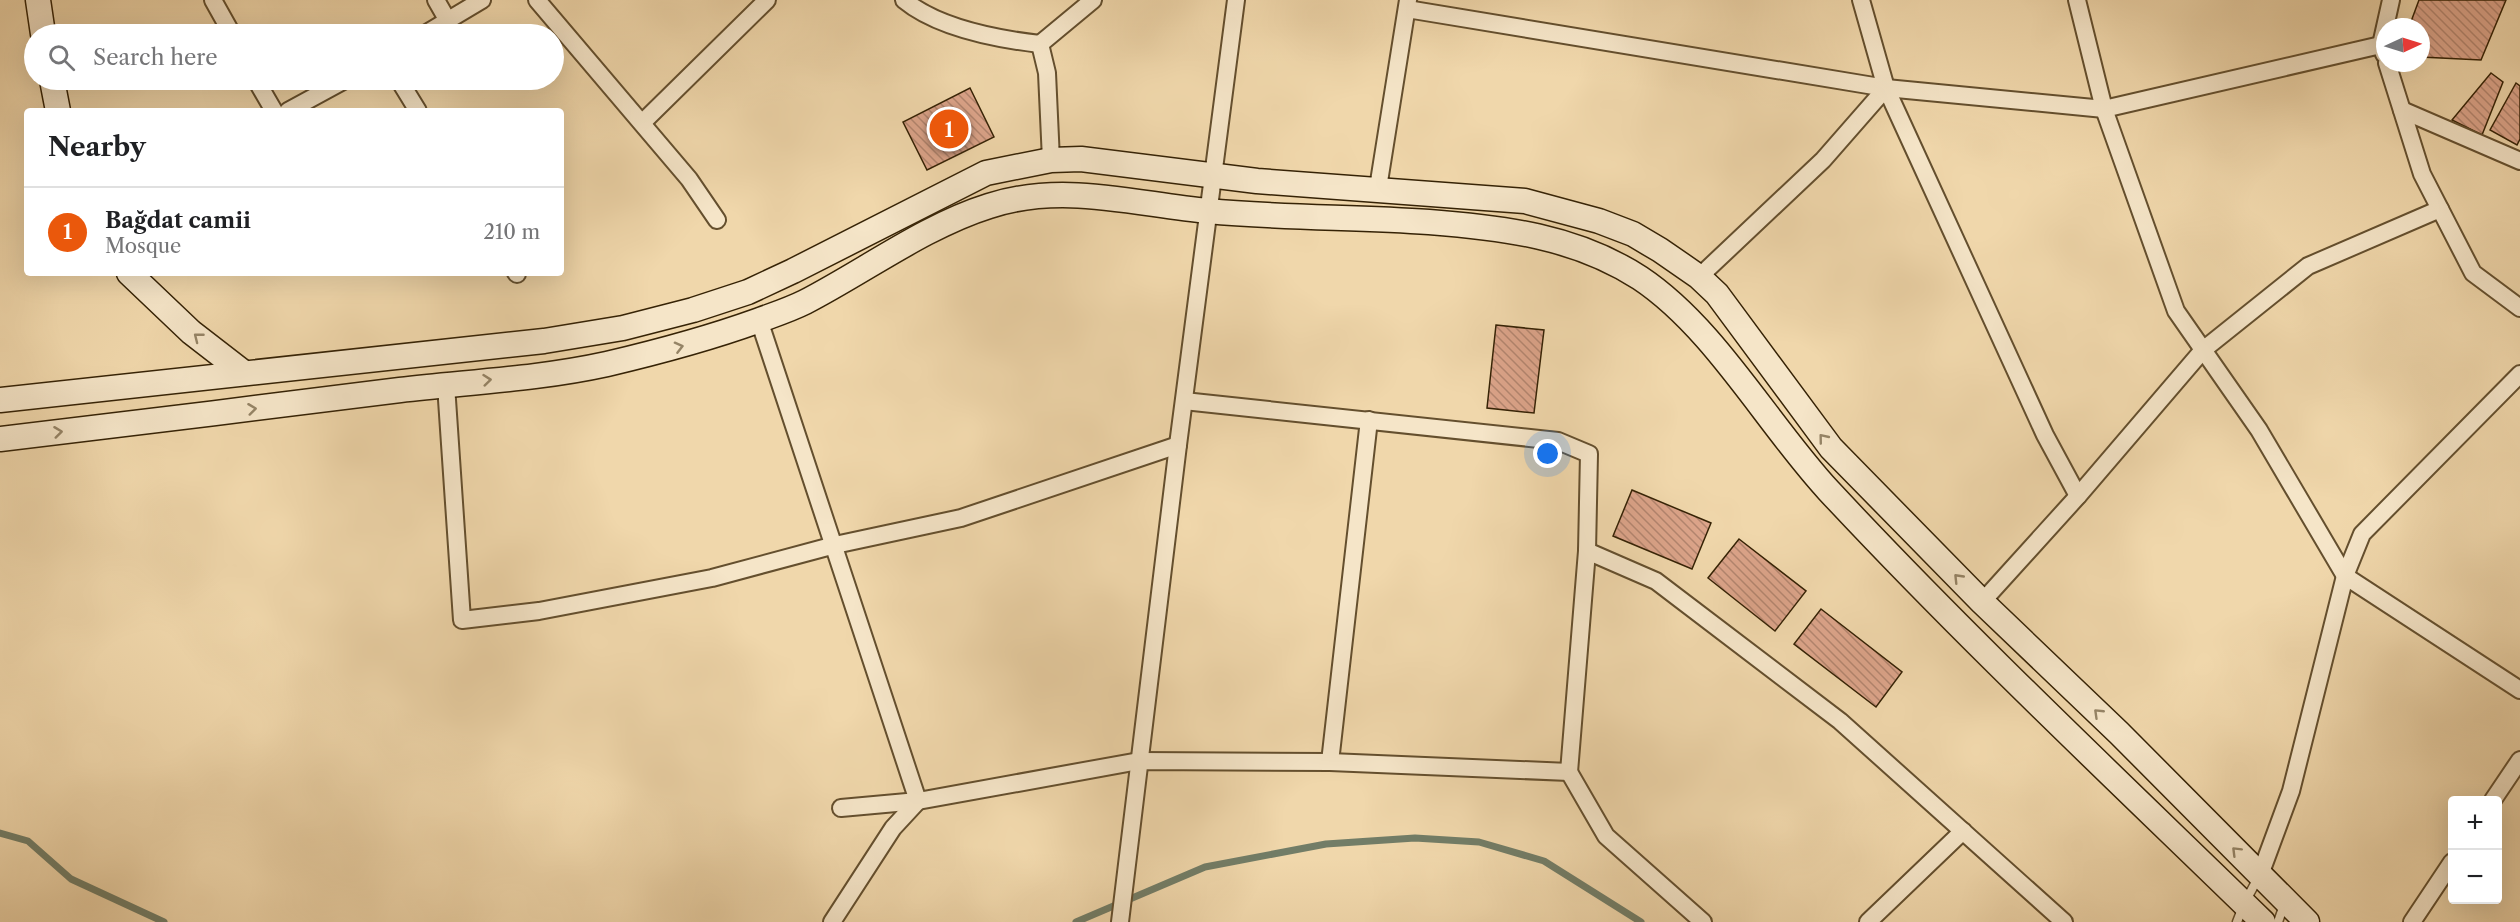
<!DOCTYPE html>
<html lang="en">
<head>
<meta charset="utf-8">
<style>
  body { margin:0; font-family:"Libre Caslon Text",serif; background:#f6f6f6; color:#202124 }
  .controls { position:absolute; right:18px; bottom:18px; display:grid; overflow:hidden; border-radius:6px; box-shadow:0 6px 24px #0002 }
  .controls button { width:54px; height:54px; display:grid; place-items:center; padding:0; border:0; border-bottom:2px solid #e0e0e0; background:#fff; color:#202124; font:30px sans-serif }
  .compass { position:absolute; left:2376px; top:18px; width:54px; height:54px; border-radius:50%; background:#fff; box-shadow:0 6px 24px #0002; rotate:86deg }
  .you { position:absolute; left:1548px; top:454px; width:21px; height:21px; margin:-15px; border:4px solid #fff; border-radius:50%; background:#1a73e8; box-shadow:0 0 0 9px #1a73e833 }
  .badge { display:grid; place-items:center; width:39px; height:39px; border-radius:50%; background:#ea580c; color:#fff; font-size:20px; font-weight:700 }
  .pin { position:absolute; translate:-50% -50%; border:3px solid #fff; box-shadow:0 2px 6px #0006 }
  .list { margin:0; padding:0; list-style:none }
  h2 { display:flex; justify-content:space-between; align-items:center; height:78px; margin:0; padding:0 24px; font-size:26px }
  h2 small { font-size:20px; font-weight:400; color:#757577 }
  .list li { display:grid; grid-template-columns:39px 1fr auto; gap:18px; align-items:center; box-sizing:border-box; height:90px; padding:0 24px; border-top:2px solid #e0e0e0 }
  .list b { display:block; font-size:22px; white-space:nowrap }
  .list p { margin:0; font-size:20px; white-space:nowrap; color:#757577 }
  .list em { font-size:20px; font-style:normal; color:#757577 }
  .icon { flex:none; width:33px; height:33px; fill:none; stroke:currentColor; stroke-width:2; stroke-linecap:round; stroke-linejoin:round }
  .map { position:relative; flex:none; width:2520px; height:922px; overflow:hidden }
  .search { position:absolute; background:#fff; box-shadow:0 6px 24px #0002; left:24px; top:24px; width:540px; height:66px; display:flex; align-items:center; gap:15px; box-sizing:border-box; padding:0 21px; border-radius:33px; color:#757577; font-size:22px }
  .panel { position:absolute; background:#fff; box-shadow:0 6px 24px #0002; left:24px; top:108px; width:540px; height:168px; border-radius:6px }
  .map>svg:first-child { display:block }
  .lines { fill:none; stroke-linecap:round; stroke-linejoin:round }
  .stream { stroke:#727d67; stroke-width:7 }
  .building { fill:url(#building-back-hatch); stroke:#352205; stroke-width:1.5 }
  .lane-casing { stroke:#644f2e; stroke-width:11 }
  .street-casing { stroke:#644f2e; stroke-width:20 }
  .secondary-casing { stroke:#352205; stroke-width:27 }
  .lane { stroke:#f5e5c8; stroke-width:8 }
  .street { stroke:#f5e5c8; stroke-width:16 }
  .secondary { stroke:#f5e5c8; stroke-width:24 }
  .oneway { stroke:#958466 }
</style>
</head>
<body>
<div class="map">
<svg width="2520" height="922" viewBox="0 0 2520 922">
  <defs>
    <pattern id="building-back-hatch" width="6" height="6" patternUnits="userSpaceOnUse" patternTransform="scale(1.5)"><rect width="6" height="6" fill="#dca48a"/><path d="M-1 5l2 2M0 0l6 6M5-1l2 2" fill="none" stroke="#b3856f"/></pattern>
  </defs>
  <rect width="100%" height="100%" fill="#f0d7ab"/>
  <filter id="stains"><feTurbulence type="fractalNoise" baseFrequency=".00333" numOctaves="4"/><feColorMatrix values="0 0 0 0 .2 0 0 0 0 .09 0 0 0 0 .02 0 0 0 .5 -.17"/></filter>
  <radialGradient id="worn" r=".72"><stop offset=".6" stop-color="#630" stop-opacity="0"/><stop offset="1" stop-color="#630" stop-opacity=".3"/></radialGradient>
  <g class="lines">
    <!-- stream -->
    <g class="stream">
      <path d="M0,833l28,8 43,38 93,43"/>
      <path d="M1076,922l129,-55 121,-23 89,-6 64,4 65,19 97,61"/>
    </g>
  </g>
  <!-- building -->
  <g class="building">
    <path d="M2419,0h87l-25,60 -60,-3v-30h-12z"/>
    <path d="M2491,73l12,9 -21,53 -30,-15z"/>
    <path d="M2516,83l4,3v53l-3,6 -27,-15z"/>
    <path d="M970,88l24,49 -67,33 -24,-48z"/>
    <path d="M1496,325l48,5 -10,83 -47,-5z"/>
    <path d="M1632,490l79,33 -19,46 -79,-33z"/>
    <path d="M1739,539l67,52 -31,40 -67,-53z"/>
    <path d="M1821,609l81,63 -26,35 -82,-63z"/>
  </g>
  <g class="lines">
    <!-- lane casing -->
    <g class="lane-casing">
      <g id="lane">
        <path d="M2237,922l7,-18 14,-26"/>
        <path d="M2278,922l7,-20"/>
      </g>
    </g>
    <!-- street casing -->
    <g class="street-casing">
      <g id="street">
        <path d="M213,0l19,34"/>
        <path d="M436,0l12,21"/>
        <path d="M537,0l152,179 28,41"/>
        <path d="M904,0c34,28 93,39 136,44"/>
        <path d="M1861,0l25,88 159,347 33,61"/>
        <path d="M2077,0l27,109 72,202 83,119 86,146 175,114"/>
        <path d="M1407,9l479,79"/>
        <path d="M425,34l57,-34"/>
        <path d="M2384,54l-3,-9 10,-45"/>
        <path d="M2387,63l35,111 51,99 47,35"/>
        <path d="M256,80l18,31"/>
        <path d="M399,80l19,31"/>
        <path d="M2402,110l118,51"/>
        <path d="M288,111l57,-31"/>
        <path d="M642,123l125,-123"/>
        <path d="M1051,160l-4,-87 -7,-29 53,-44"/>
        <path d="M1378,188l30,-188"/>
        <path d="M516,273l1,1"/>
        <path d="M1699,277l124,-117 63,-72 218,21 281,-65"/>
        <path d="M759,320l159,481 221,-40 191,1 239,10 18,-221 2,-97 -31,-13 -374,-40"/>
        <path d="M446,385l16,235 77,-9 173,-33 123,-33 126,-27 217,-73"/>
        <path d="M1587,551l69,30 184,140 224,201"/>
        <path d="M1982,602l96,-106 125,-146 105,-84 132,-57"/>
        <path d="M1330,762l39,-342"/>
        <path d="M1569,772l37,64 97,86"/>
        <path d="M2493,800l27,-40"/>
        <path d="M841,808l77,-7"/>
        <path d="M2260,875l31,-84 54,-215 17,-42 158,-160"/>
        <path d="M832,922l61,-94 25,-27"/>
        <path d="M1120,922l58,-477 58,-445"/>
        <path d="M1868,922l95,-91"/>
        <path d="M2412,922l40,-60"/>
      </g>
    </g>
    <!-- secondary casing -->
    <g class="secondary-casing">
      <g id="secondary">
        <path d="M38,0l5,34"/>
        <path d="M52,80l6,31"/>
        <path d="M129,273l62,59 53,41"/>
        <path d="M0,400l544,-59 79,-13 70,-18 55,-18 45,-21 193,-98 65,-13 30,-1 176,22 268,20 74,20 34,13 27,16 39,27 18,17 114,154 151,154 137,131 188,189"/>
        <path d="M0,439c133,-16 267,-32 400,-49 69,-8 139,-11 207,-26 51,-12 100,-25 150,-43 16,-6 32,-11 48,-19 60,-31 120,-76 184,-96 73,-24 145,-2 219,5 73,7 147,6 221,11 75,6 146,14 211,56 75,50 127,146 189,213 139,149 288,289 434,431"/>
      </g>
    </g>
    <!-- lane -->
    <use href="#lane" class="lane"/>
    <!-- street -->
    <use href="#street" class="street"/>
    <!-- secondary -->
    <use href="#secondary" class="secondary"/>
  </g>
  <!-- one-way arrows -->
  <defs><path id="oneway-chevron" d="M-2-3.5L2.5 0L-2 3.5" fill="none" stroke-width="1.6" stroke-linecap="round" stroke-linejoin="round" transform="scale(1.5)"/></defs>
  <g class="oneway">
    <use href="#oneway-chevron" transform="translate(198 337) rotate(-142)"/>
    <use href="#oneway-chevron" transform="translate(679 347) rotate(-14)"/>
    <use href="#oneway-chevron" transform="translate(487 380) rotate(-6)"/>
    <use href="#oneway-chevron" transform="translate(252 409) rotate(-7)"/>
    <use href="#oneway-chevron" transform="translate(58 432) rotate(-7)"/>
    <use href="#oneway-chevron" transform="translate(1823 438) rotate(-129)"/>
    <use href="#oneway-chevron" transform="translate(1958 578) rotate(-134)"/>
    <use href="#oneway-chevron" transform="translate(2098 713) rotate(-136)"/>
    <use href="#oneway-chevron" transform="translate(2236 851) rotate(-135)"/>
  </g>
  <rect width="100%" height="100%" filter="url(#stains)"/>
  <rect width="100%" height="100%" fill="url(#worn)"/>
</svg>
<div class="controls">
<button>+</button>
<button>−</button>
</div>
<svg class="compass" viewBox="-18 -18 36 36"><path d="M0-13l5 13h-10z" fill="#e53935"/><path d="M0 13l5-13h-10z" fill="#757577"/></svg>
<div class="you"></div>
<div class="pin badge" style="left:949px;top:129px">1</div>
<div class="search"><svg class="icon" aria-label="search" viewBox="0 0 24 24"><circle cx="10" cy="10" r="6"/><path d="M15 15l6 6"/></svg>Search here</div>
<section class="panel">
<h2>Nearby<small></small></h2>
<ul class="list">
<li><span class="badge">1</span><div><b>Bağdat camii</b><p>Mosque</p></div><em>210 m</em></li>
</ul>
</section>
</div>
</body>
</html>
